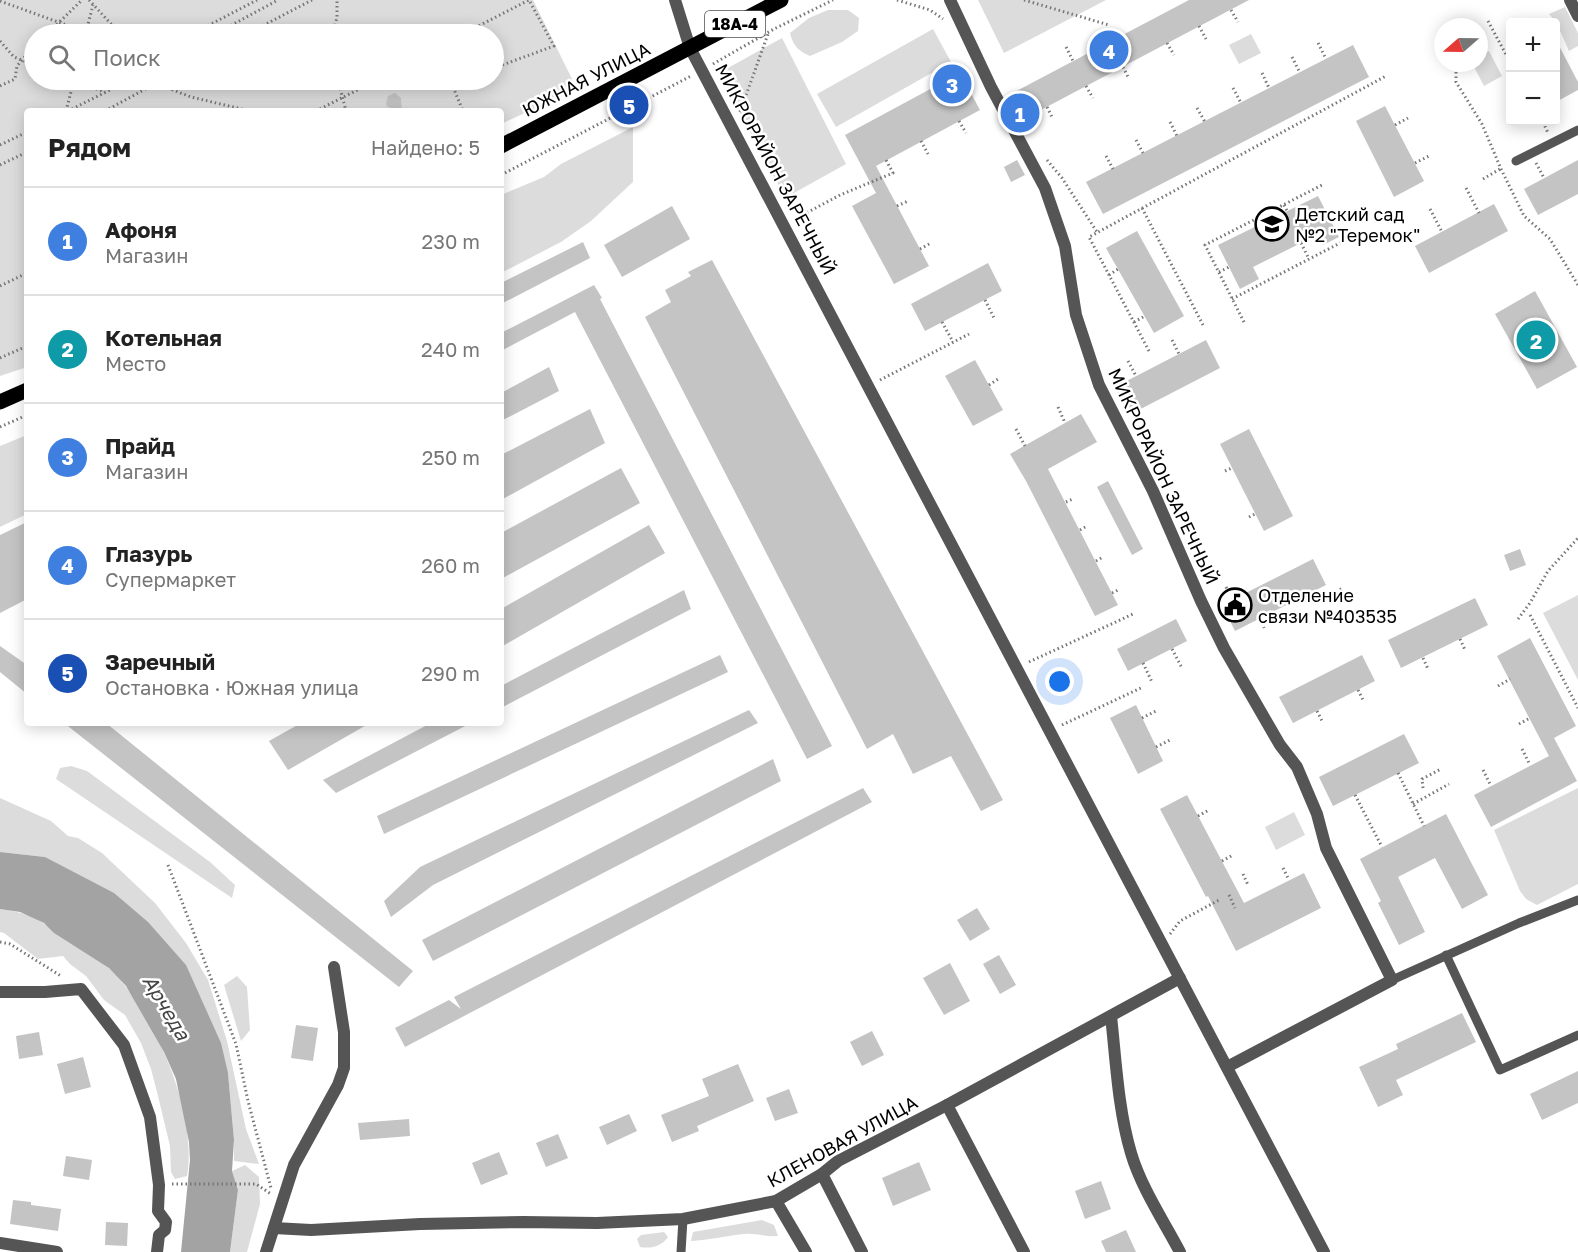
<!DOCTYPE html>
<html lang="ru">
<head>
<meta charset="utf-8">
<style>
  body { margin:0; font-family:"Golos Text",sans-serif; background:#f6f6f6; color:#222 }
  .controls { position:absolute; right:18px; top:18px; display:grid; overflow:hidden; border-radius:6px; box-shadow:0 3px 15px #0003 }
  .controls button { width:54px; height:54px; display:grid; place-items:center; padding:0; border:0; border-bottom:2px solid #e0e0e0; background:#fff; color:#222; font:30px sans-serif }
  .compass { position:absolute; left:1434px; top:18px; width:54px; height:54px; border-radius:50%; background:#fff; box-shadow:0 3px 15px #0003; rotate:250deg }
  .you { position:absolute; left:1060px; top:682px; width:21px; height:21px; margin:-15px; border:4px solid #fff; border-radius:50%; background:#1a73e8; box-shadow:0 0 0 9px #1a73e833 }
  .badge { display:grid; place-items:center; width:39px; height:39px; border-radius:50%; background:#7c3aed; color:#fff; font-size:20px; font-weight:700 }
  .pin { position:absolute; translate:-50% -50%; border:3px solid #fff; box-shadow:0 2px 6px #0006 }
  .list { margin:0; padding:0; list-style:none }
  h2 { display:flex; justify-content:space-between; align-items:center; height:78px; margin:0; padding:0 24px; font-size:26px }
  h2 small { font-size:20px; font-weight:400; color:#767676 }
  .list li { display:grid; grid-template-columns:39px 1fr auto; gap:18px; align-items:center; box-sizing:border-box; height:108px; padding:0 24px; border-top:2px solid #e0e0e0 }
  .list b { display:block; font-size:22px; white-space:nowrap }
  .list p { margin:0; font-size:20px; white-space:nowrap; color:#767676 }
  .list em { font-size:20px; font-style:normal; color:#767676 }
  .icon { flex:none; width:33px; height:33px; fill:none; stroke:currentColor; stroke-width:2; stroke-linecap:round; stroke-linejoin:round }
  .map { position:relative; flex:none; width:1578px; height:1252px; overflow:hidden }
  .search { position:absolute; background:#fff; box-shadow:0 3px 15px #0003; left:24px; top:24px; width:480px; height:66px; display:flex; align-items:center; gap:15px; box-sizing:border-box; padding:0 21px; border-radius:33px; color:#767676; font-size:22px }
  .panel { position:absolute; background:#fff; box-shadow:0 3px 15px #0003; left:24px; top:108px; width:480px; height:618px; border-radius:6px }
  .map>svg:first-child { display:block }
  .green { fill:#dcdcdc; fill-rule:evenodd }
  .water { fill:#a3a3a3 }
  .building { fill:#c4c4c4 }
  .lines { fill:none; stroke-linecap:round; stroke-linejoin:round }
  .path { stroke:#777; stroke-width:3; stroke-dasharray:1.5 3; stroke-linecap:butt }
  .lane { stroke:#555; stroke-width:9 }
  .street { stroke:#555; stroke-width:12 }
  .primary { stroke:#000; stroke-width:15 }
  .labels { text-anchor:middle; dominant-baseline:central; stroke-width:5; stroke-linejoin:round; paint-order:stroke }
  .shield { fill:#fff; stroke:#4c4c4c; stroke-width:1.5 }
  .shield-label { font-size:16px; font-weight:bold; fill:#000 }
  .street-label { font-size:18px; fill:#000; stroke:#fff }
  .poi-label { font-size:18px; fill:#000; stroke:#fff; text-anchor:start }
  .water-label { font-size:20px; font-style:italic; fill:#444; stroke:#fff }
</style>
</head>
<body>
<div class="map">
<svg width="1578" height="1252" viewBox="0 0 1578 1252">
  <rect width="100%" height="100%" fill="#fff"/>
  <!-- green -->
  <g class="green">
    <path d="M0,0h533l44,89 -76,35v-13h-474v256l-27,9zM34,34h460v46h-460z"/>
    <path d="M978,0h128l-102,53z"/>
    <path d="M1565,7l13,26v13l-9,5 -13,-29 -7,-8z"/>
    <path d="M828,10h20l11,8 -1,13 -16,11 -32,14c-12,-5 -17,-11 -20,-23l19,-15z"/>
    <path d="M933,29l18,33 -115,65 -19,-33z"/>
    <path d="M1251,34l10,19 -22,11 -10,-19z"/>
    <path d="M782,38l64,126 -61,34 -66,-125z"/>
    <path d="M1489,51l13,25 -18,10 -12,-23h7v-6z"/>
    <path d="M633,127v55l-42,39 -30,21 -60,31v-78l43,-18 17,-13z"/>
    <path d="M27,435v79l-27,13v-81z"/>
    <path d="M1578,595v85l-35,-67z"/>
    <path d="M71,766l16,5 123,91 25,23 -3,13 -176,-119 4,-11z"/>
    <path d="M1578,788v96l-41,21 -11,-6 -6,-8 -26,-61z"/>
    <path d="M0,798l51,23 17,15 10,2 24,15 53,50 31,40 22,37 19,61 19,88 13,35 -25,-3v-21l-6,-67 -183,-216 -45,-5z"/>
    <path d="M1294,812l11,23 -29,15 -11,-23z"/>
    <path d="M0,909c15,2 30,5 43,14 7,4 11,10 18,14 16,11 37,20 50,33 44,44 87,143 76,206l-12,3 -4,-7 -1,-26 -12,-50 -7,-27 -10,-26 -16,-28 -21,-15 -18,-24 -16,-12 -7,-8 -25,3 -34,-26 -4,-1z"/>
    <path d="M237,976l10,11 3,43 -9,11 -17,-56z"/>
    <path d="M245,1165l14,12 1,27 -13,48h-17l8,-62 -6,-19z"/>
    <path d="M762,1220l12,5 4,11c-11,1 -23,-3 -34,-2 -18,2 -35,6 -53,7l2,-9z"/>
    <path d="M664,1232l4,5c-6,9 -17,12 -28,10l-3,-8 4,-4z"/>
  </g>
  <!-- water -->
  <path class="water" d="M0,852l45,5 69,36 34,29 38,43 35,78 7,30 6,67 -2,31 6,19 -8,62h-49l9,-92 -1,-18 -13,-63 -12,-27 -38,-66 -17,-18 -55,-35 -10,-10 -24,-11 -20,-3z"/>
  <!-- building -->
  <g class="building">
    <path d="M1189,0h60l-229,121 -13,-25z"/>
    <path d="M1556,40l22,42v8l-22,12z"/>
    <path d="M1353,45l16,32 -266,137 -17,-32z"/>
    <path d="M960,73l20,37 -104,56 53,100 -35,18 -42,-78 24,-13 -31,-58z"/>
    <path d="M395,93l6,5 1,13 -14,-4 -2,-3 2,-8z"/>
    <path d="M1385,106l39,75 -30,16 -38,-76z"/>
    <path d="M1017,160l8,15 -14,7 -7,-15z"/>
    <path d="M1578,160v34l-40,21 -14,-26z"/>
    <path d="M1318,196l21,41 -16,8 -6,-10 -64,32 6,12 -19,10 -22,-44z"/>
    <path d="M1494,204l14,27 -79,42 -14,-27z"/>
    <path d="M672,206l18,33 -68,38 -18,-32z"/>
    <path d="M1137,231l47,85 -30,17 -48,-85z"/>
    <path d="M583,242l7,16 -89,46v-21z"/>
    <path d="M712,260l291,540 -22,11 -30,-55 -38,18 -20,-40 -26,15 -222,-432 26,-15 -6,-12 26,-14 -3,-4z"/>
    <path d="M988,263l14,28 -77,40 -14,-27z"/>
    <path d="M594,285l8,13 -2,1 232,447 -25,13 -232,-447 -74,39v-18z"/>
    <path d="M1535,291l42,76 -40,22 -42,-75z"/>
    <path d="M1206,340l14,28 -91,47 -14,-28z"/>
    <path d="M975,360l28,50 -30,16 -28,-50z"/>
    <path d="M549,367l10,24 -58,30v-28z"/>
    <path d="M590,409l15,34 -104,57v-45z"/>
    <path d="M1081,414l16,28 -49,27 70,136 -23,11 -69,-135 -16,-27z"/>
    <path d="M1249,429l44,87 -29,15 -44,-87z"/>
    <path d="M621,468l19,35 -139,76v-46z"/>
    <path d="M1108,481l35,68 -11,6 -35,-68z"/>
    <path d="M27,522v77l-27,14v-78z"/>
    <path d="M649,525l16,28 -164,94v-38z"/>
    <path d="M1520,549l6,16 -16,6 -6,-16z"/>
    <path d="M1313,559l13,26 -91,46 -13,-26z"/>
    <path d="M684,590l7,19 -190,99v-22z"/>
    <path d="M1475,598l13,27 -87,43 -13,-28z"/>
    <path d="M1176,619l11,22 -59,30 -11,-22z"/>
    <path d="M1530,638l46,88 -22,12 23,43 -86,46 -17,-32 75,-39 -52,-100z"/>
    <path d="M0,646l27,19v29l-27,-22z"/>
    <path d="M720,655l8,17 -344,162 -7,-18z"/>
    <path d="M1362,655l13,26 -82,42 -14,-26z"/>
    <path d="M1136,705l27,56 -25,13 -28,-56z"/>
    <path d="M749,710l9,13 -325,162 -42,32 -7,-16 36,-34z"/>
    <path d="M64,723h42l307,248 -14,16z"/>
    <path d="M301,723h69l-82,47 -19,-29z"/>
    <path d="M431,723h40l-135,70 -13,-13z"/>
    <path d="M1404,734l15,29 -86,43 -14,-29z"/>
    <path d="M773,759l8,22 -348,180 -11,-21z"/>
    <path d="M863,788l9,14 -467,245 -10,-19 54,-28 12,9 -7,-12z"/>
    <path d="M1187,795l57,108 60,-30 17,35 -85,43 -28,-55 -2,1 -46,-88z"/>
    <path d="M1446,814l42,81 -26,14 -27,-51 -37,19 27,55 -26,13 -21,-42 3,-2 -21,-42z"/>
    <path d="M977,908l13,21 -20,12 -13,-21z"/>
    <path d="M999,955l17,30 -16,9 -17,-30z"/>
    <path d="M950,963l20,38 -26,14 -21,-37z"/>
    <path d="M1462,1013l14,29 -80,38 7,15 -25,12 -19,-40 39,-18 -2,-5z"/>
    <path d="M296,1025l22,3 -5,33 -22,-3z"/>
    <path d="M872,1031l12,24 -22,11 -12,-24z"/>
    <path d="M39,1032l4,23 -24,4 -3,-23z"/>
    <path d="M83,1057l8,30 -26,7 -8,-30z"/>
    <path d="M738,1064l16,37 -57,25 2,5 -27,11 -11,-27 48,-19 -7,-17z"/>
    <path d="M1578,1071v32l-36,17 -12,-26z"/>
    <path d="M789,1089l9,24 -23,8 -9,-23z"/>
    <path d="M629,1114l8,17 -30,14 -8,-18z"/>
    <path d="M409,1119l1,17 -50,4 -2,-17z"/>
    <path d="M558,1134l10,24 -22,9 -10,-24z"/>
    <path d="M499,1152l9,22 -27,11 -9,-22z"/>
    <path d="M66,1156l26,4 -3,20 -26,-4z"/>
    <path d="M919,1162l12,28 -38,16 -11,-28z"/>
    <path d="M1101,1181l10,28 -26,10 -10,-28z"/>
    <path d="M13,1200l18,2v3l30,4 -3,22 -48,-7z"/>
    <path d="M106,1222l22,1 -1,23 -22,-1z"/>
    <path d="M1126,1230l10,22h-30l-5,-11z"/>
  </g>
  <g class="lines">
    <!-- path -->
    <g class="path">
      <path d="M89,0l23,25 15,9"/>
      <path d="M897,0l33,10 13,9"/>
      <path d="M1024,0l85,25"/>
      <path d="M0,1l91,33"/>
      <path d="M1231,10l7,12"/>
      <path d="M1488,21l22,41"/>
      <path d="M1199,26l7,13"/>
      <path d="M86,32l7,-27"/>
      <path d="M47,34l35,-34"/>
      <path d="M192,34l65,-34"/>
      <path d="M215,34l63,-34"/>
      <path d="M247,34l65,-34"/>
      <path d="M333,34l4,-17v-17"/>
      <path d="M463,34l66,-34 25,46 -60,22"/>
      <path d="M0,41l14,16 20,8"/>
      <path d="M1167,43l7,12"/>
      <path d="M1318,43l8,16"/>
      <path d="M1066,47l7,14"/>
      <path d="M1292,57l8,16"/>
      <path d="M1456,63v19l26,42 19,45 23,47 26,23 28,46"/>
      <path d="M713,64l61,-35 59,-29"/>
      <path d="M1123,67l6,12"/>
      <path d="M1262,73l7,15"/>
      <path d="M66,80l2,6 4,2 6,-3 1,-5"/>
      <path d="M338,80l8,31"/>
      <path d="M79,83l26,9"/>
      <path d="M155,83l36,14 59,14"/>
      <path d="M0,86l15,-7 2,-13 17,-20"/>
      <path d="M1086,86l7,12"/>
      <path d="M453,87l10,24"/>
      <path d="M1233,88l8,15"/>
      <path d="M1047,107l6,12"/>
      <path d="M1197,108l8,14"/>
      <path d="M66,111l6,-23"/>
      <path d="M68,111l62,-31"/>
      <path d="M105,111l57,-31"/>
      <path d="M316,111l61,-31"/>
      <path d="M740,112l28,-78"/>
      <path d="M959,121l7,12"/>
      <path d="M1170,122l7,14"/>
      <path d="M1543,122l5,11"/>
      <path d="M1395,125l13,-7"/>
      <path d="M1136,140l7,13"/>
      <path d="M921,141l7,13"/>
      <path d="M0,145l27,-13"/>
      <path d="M1106,156l7,13"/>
      <path d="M1047,160l15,18 35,54"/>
      <path d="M1415,163l14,-7"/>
      <path d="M1536,163l8,15"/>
      <path d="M0,165l27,-13"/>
      <path d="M501,175l190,-99"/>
      <path d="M1483,179l17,-10"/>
      <path d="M1466,188l13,25"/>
      <path d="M1284,205l3,6"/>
      <path d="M897,206l11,-5"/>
      <path d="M1142,208l61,117"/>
      <path d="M1430,209l12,23"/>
      <path d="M795,219l45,-24 53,-22 -7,-13"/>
      <path d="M1301,243l8,16"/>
      <path d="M920,249l11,-6"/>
      <path d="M1219,272l10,-5"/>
      <path d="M1109,275l9,-6"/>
      <path d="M0,286l27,-13"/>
      <path d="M1232,299l110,-57"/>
      <path d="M985,300l10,20"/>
      <path d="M942,322l11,20"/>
      <path d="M1134,322l11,-6"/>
      <path d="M1244,322l-39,-77 117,-60"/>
      <path d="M1172,340l7,14"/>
      <path d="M1149,351l-60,-114 297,-161"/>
      <path d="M0,358l27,-12"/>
      <path d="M1128,361l8,15"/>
      <path d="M880,380l89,-46"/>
      <path d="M989,385l9,-6"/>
      <path d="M1058,407l7,16"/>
      <path d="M0,427l27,-12"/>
      <path d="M1016,429l9,17"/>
      <path d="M1225,471l7,-3"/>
      <path d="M1066,502l7,-3"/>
      <path d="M1249,517l6,-3"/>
      <path d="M1080,530l7,-4"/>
      <path d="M1096,561l7,-4"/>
      <path d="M1226,587l6,13"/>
      <path d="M1112,593l8,-4"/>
      <path d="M1308,594l5,9"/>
      <path d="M1328,596l15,-8"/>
      <path d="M1530,615l48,93"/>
      <path d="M1260,619l4,9"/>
      <path d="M1518,619l12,-16 18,-32 30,-33"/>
      <path d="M1460,639l5,11"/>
      <path d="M1172,649l10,19"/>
      <path d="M1423,658l5,11"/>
      <path d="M1029,662l104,-48"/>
      <path d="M1143,663l9,19"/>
      <path d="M1498,686l12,-7"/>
      <path d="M1358,690l6,12"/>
      <path d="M1317,711l6,12"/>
      <path d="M1142,718l14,-7"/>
      <path d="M1519,724l11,-6"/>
      <path d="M1062,725l81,-38"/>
      <path d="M1156,747l14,-7"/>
      <path d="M1522,749l8,16"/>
      <path d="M1483,770l8,16"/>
      <path d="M1398,773l26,53"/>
      <path d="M1423,788l-1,-9 19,-10"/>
      <path d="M1355,795l27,52"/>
      <path d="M1413,804l36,-20"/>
      <path d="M1198,816l11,-6"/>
      <path d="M1222,861l11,-6"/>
      <path d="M168,865l68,179 12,57 23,87"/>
      <path d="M1283,868l6,12"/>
      <path d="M1243,874l5,11"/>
      <path d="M1229,895l6,13"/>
      <path d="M1170,934l10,-13 41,-22"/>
      <path d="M0,942l10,2 51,32"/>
      <path d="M172,1184h84l15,10"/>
    </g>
    <!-- lane -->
    <g class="lane">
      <path d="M1516,161l62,-31"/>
      <path d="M1446,955l54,115 78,-35"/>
      <path d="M1392,980l127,-57 59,-23"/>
      <path d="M681,1252l2,-33"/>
    </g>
    <!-- street -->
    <g class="street">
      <path d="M675,0l15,48 634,1204"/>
      <path d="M950,0l41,87 54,101 20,58 11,69 23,70 54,106 48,110 23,47 56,97 17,22 20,47 9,34 66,132 -165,87"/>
      <path d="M1570,0l8,16"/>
      <path d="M0,992h45l36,-3 43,56 26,72 9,68 -1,26 8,11 -1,8 -6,5 -2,17"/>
      <path d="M1111,1016c5,45 7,93 20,137 10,34 32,67 49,99"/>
      <path d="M947,1105l77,147"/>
      <path d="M822,1174l40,78"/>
      <path d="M776,1201l30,51"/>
      <path d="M274,1228l37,2 109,-6 103,-2 74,1 86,-4 93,-18 46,-27 16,-13 109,-56 233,-127"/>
      <path d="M0,1243l57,9"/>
      <path d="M266,1252l28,-87 44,-80 6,-17v-36l-10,-65"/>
    </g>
    <!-- primary -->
    <g class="primary">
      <path d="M501,146l280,-146"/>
      <path d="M0,402l27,-12"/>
    </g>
  </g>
  <!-- icons -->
  <defs>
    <g id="school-ring" transform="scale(1.725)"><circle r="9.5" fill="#fff" stroke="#000" stroke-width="1.5"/><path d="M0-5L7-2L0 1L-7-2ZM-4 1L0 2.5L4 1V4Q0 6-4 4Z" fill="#000"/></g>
    <g id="civic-ring" transform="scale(1.725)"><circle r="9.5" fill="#fff" stroke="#000" stroke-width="1.5"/><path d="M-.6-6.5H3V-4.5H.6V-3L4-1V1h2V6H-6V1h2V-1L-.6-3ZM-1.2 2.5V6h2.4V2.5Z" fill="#000"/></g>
  </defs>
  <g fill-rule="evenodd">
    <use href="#school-ring" x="1272" y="224"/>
    <use href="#civic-ring" x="1235" y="605"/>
  </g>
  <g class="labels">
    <!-- shield labels -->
    <rect class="shield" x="705" y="11" width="60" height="26" rx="4.5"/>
    <g class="shield-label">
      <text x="735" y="24">18А-4</text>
    </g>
    <!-- street labels -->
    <g class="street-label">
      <text transform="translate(586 79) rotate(-27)">ЮЖНАЯ УЛИЦА</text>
      <text transform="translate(776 169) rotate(62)">МИКРОРАЙОН ЗАРЕЧНЫЙ</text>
      <text transform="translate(1164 476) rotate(65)">МИКРОРАЙОН ЗАРЕЧНЫЙ</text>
      <text transform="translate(842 1141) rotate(-29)">КЛЕНОВАЯ УЛИЦА</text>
    </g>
    <!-- poi labels -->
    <g class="poi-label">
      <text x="1295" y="214">Детский сад<tspan x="1295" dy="21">№2 "Теремок"</tspan></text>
      <text x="1258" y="595">Отделение<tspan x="1258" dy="21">связи №403535</tspan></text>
    </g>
    <!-- water labels -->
    <g class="water-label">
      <text transform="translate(167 1007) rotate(59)">Арчеда</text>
    </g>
  </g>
</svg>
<div class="controls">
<button>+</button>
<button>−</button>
</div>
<svg class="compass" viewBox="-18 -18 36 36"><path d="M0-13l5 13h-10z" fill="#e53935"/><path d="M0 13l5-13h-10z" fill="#767676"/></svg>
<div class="you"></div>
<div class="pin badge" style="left:1020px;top:113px;background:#3f7fe0">1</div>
<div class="pin badge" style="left:1536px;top:340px;background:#0f9aa8">2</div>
<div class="pin badge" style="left:952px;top:84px;background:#3f7fe0">3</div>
<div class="pin badge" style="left:1109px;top:50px;background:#3f7fe0">4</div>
<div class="pin badge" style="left:629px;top:105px;background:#1a4fb4">5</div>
<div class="search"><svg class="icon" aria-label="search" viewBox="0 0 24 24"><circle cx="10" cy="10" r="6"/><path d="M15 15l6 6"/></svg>Поиск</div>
<section class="panel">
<h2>Рядом<small>Найдено: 5</small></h2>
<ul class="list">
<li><span class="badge" style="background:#3f7fe0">1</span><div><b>Афоня</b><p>Магазин</p></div><em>230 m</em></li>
<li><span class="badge" style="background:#0f9aa8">2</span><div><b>Котельная</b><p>Место</p></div><em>240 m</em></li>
<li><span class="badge" style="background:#3f7fe0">3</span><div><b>Прайд</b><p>Магазин</p></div><em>250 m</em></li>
<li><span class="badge" style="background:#3f7fe0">4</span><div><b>Глазурь</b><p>Супермаркет</p></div><em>260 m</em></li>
<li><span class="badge" style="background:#1a4fb4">5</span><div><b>Заречный</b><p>Остановка · Южная улица</p></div><em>290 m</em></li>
</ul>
</section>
</div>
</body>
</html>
